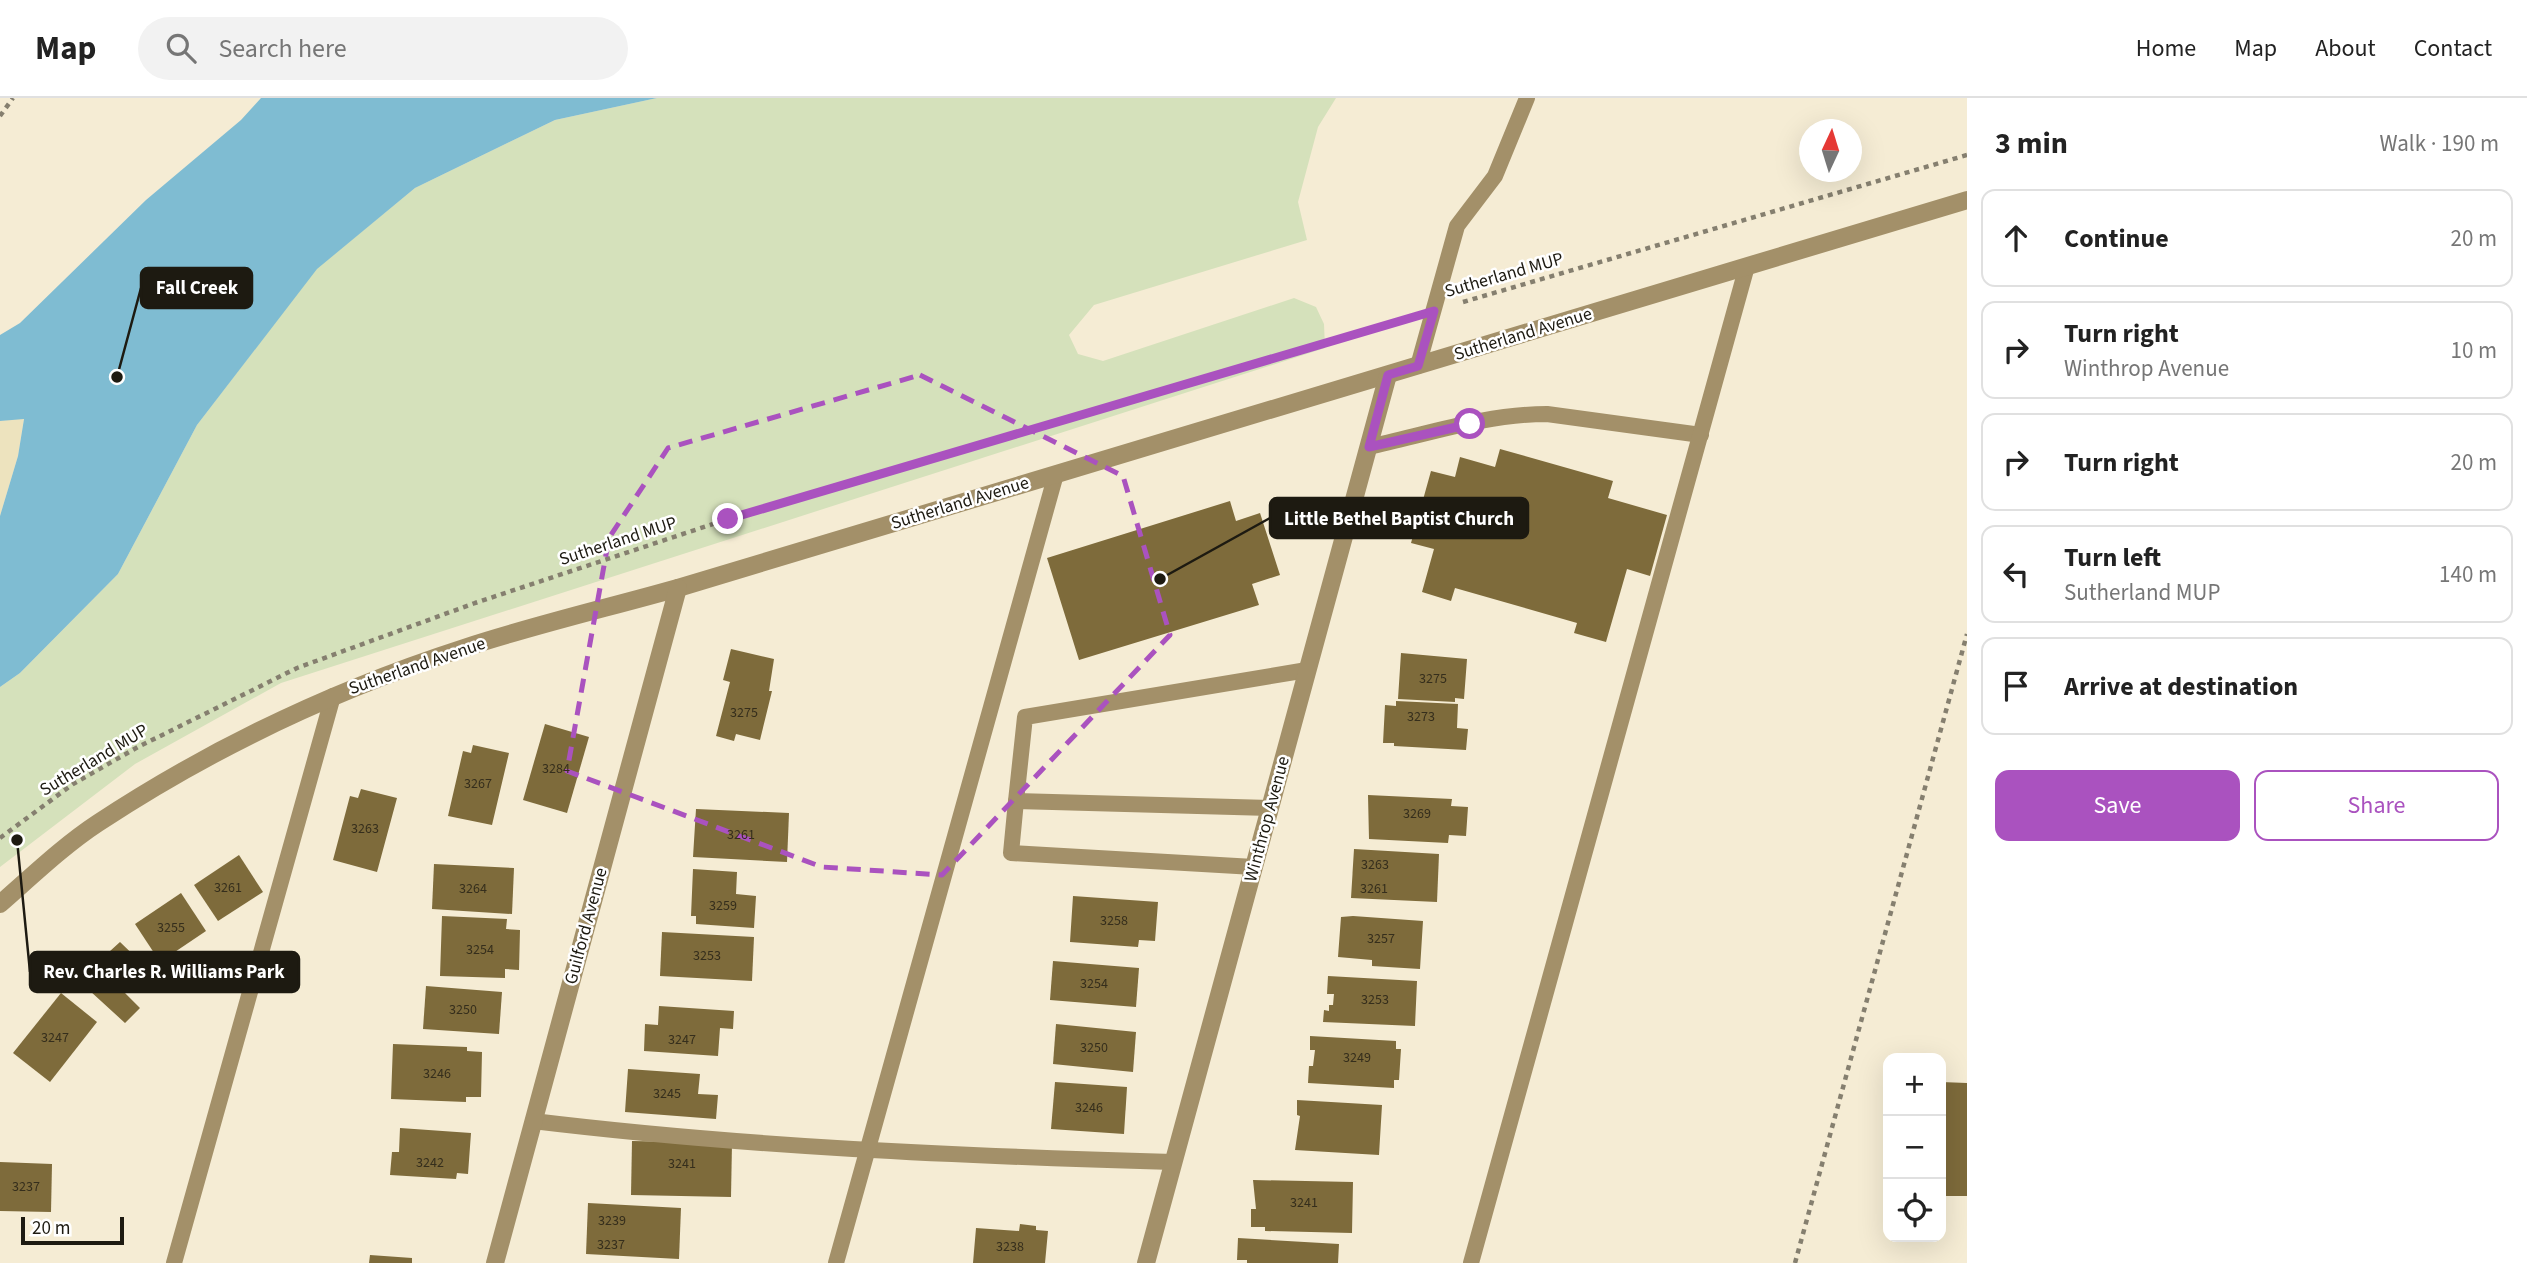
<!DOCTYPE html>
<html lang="en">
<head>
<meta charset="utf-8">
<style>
  body { margin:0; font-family:"Source Sans 3",sans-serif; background:#f2f2f2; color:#222 }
  .controls { position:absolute; right:21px; bottom:21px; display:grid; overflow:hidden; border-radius:14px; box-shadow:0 7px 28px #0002 }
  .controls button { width:63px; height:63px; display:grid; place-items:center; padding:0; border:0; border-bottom:2px solid #e0e0e0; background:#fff; color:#222; font:35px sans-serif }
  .compass { position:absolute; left:1799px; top:21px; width:63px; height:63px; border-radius:50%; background:#fff; box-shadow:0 7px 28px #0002; rotate:4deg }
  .scale { position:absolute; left:21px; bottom:18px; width:103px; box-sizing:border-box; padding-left:7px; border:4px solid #1d1a11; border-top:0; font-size:19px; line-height:24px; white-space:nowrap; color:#1d1a11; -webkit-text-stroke:5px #fff; paint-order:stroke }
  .stop { position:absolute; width:21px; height:21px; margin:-16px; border:5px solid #aa52bf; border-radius:50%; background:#fff }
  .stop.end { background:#aa52bf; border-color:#fff; box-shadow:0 2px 7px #0008 }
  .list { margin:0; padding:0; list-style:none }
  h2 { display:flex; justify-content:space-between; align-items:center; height:91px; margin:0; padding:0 28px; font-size:30px }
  h2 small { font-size:23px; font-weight:400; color:#767676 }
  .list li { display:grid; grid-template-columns:46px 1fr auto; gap:21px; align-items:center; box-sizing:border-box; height:98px; margin:0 14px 14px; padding:0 14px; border:2px solid #e0e0e0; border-radius:14px }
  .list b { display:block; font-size:26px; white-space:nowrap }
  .list p { margin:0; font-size:23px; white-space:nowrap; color:#767676 }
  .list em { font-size:23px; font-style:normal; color:#767676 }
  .actions { display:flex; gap:14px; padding:21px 28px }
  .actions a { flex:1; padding:16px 0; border:2px solid #aa52bf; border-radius:14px; text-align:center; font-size:24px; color:#aa52bf }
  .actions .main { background:#aa52bf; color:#fff }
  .icon { flex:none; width:38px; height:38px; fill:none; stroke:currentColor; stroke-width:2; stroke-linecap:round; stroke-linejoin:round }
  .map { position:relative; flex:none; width:1967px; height:1165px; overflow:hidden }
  header { display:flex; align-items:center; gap:42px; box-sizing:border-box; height:98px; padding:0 35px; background:#fff; border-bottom:2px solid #e0e0e0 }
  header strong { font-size:33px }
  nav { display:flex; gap:38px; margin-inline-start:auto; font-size:24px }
  .search { width:490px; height:63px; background:#f2f2f2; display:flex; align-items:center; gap:18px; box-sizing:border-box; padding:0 24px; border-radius:38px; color:#767676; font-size:26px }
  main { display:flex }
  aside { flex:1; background:#fff }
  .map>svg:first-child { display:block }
  .green { fill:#d5e1bb }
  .sand { fill:#ede3be }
  .water { fill:#7fbcd2 }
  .building { fill:#7e6b3b }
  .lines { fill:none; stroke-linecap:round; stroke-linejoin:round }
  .path { stroke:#857f6f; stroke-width:4.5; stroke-dasharray:5 5; stroke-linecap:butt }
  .lane { stroke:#a39069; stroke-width:16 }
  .street { stroke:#a39069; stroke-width:18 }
  .route { stroke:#aa52bf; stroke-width:9 }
  .marked { fill:none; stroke:#aa52bf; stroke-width:5; stroke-dasharray:14 9; stroke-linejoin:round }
  .labels { text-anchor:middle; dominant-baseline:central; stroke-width:5; stroke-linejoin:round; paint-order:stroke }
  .number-label { font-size:14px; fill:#352e1c }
  .street-label { font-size:18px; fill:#1d1a11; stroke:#fff }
  .leader { fill:none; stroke:#1d1a11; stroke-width:2.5 }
  .callout-dot { fill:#1d1a11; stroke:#fff; stroke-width:2.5 }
  .callout { fill:#1d1a11; stroke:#1d1a11; stroke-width:2.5 }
  .callout-label { font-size:19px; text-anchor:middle; font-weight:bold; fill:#fff }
</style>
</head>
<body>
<header>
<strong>Map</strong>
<div class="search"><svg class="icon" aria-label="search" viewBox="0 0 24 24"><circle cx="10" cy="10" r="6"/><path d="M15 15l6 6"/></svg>Search here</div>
<nav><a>Home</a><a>Map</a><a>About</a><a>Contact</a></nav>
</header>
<main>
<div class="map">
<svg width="1967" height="1165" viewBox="0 0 1967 1165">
  <rect width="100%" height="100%" fill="#f5ecd4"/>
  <!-- green -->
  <path class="green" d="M657,0h679l-18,29 -20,75 9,38 -213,65 -25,30 9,19 25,7 191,-63 22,9 8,17 1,24 -1044,335 -146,81 -135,103v-180l20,-14 98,-99 79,-149 119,-156 99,-81 140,-68z"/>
  <!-- sand -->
  <path class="sand" d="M24,320l-6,38 -18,60v-95z"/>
  <!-- water -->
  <path class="water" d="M261,0h396l-102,22 -140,68 -98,81 -120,156 -79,149 -98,99 -20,14v-171l18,-60 6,-37 -24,2v-86l20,-12 126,-123 95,-80z"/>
  <!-- building -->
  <g class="building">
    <path d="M1500,351l113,32 -5,17 59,17 -17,61 -23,-7 -21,73 -32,-9 3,-10 -122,-35 -4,13 -29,-9 12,-43 -23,-6 20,-72 24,6 5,-20 35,10z"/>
    <path d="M1230,403l6,20 24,-8 20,62 -28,9 7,21 -180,55 -32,-102z"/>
    <path d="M731,551l43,10 -5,32h3l-12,49 -24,-6 -2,7 -18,-5 14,-54 -7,-2z"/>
    <path d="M1401,555l66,6 -3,40 -9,-1v4l-57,-3z"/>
    <path d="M1396,603l62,3 -1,24 11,1 -2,21 -72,-4v-3h-11l2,-38 11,1z"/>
    <path d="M545,626l44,13 -22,76 -44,-13z"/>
    <path d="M473,647l36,8 -17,72 -44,-9 15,-65 8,2z"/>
    <path d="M361,691l36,9 -20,74 -44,-12 17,-64 8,2z"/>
    <path d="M1368,697l84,4 -1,7 17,1 -2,29 -17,-1 -1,8 -79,-4z"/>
    <path d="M696,711l93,4 -2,49 -94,-5z"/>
    <path d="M1354,751l85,5 -2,48 -86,-4z"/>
    <path d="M239,757l24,37 -45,29 -24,-36z"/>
    <path d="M434,766l80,4 -2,46 -80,-5z"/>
    <path d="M693,771l44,3 -1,22 20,2 -2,32 -58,-4v-8h-5z"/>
    <path d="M181,795l25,38 -46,31 -25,-38z"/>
    <path d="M1073,798l85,6 -3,39 -16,-1 -1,7 -68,-5z"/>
    <path d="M442,818l65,3 -1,10 14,1 -1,40 -14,-1v9l-65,-2z"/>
    <path d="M1353,818l70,5 -3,48 -48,-3v-6l-34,-3 3,-40z"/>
    <path d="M662,834l92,5 -2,44 -92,-5z"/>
    <path d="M120,844l28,27 -23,24 15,15 -15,15 -47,-43z"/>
    <path d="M1053,863l86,7 -3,39 -86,-7z"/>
    <path d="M1328,878l89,5 -2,45 -92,-4 1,-12 5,1v-6h4l1,-11h-7z"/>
    <path d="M426,888l76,6 -3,42 -76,-5z"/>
    <path d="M61,895l36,29 -47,60 -37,-29z"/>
    <path d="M659,908l75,5 -1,18 -13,-1 -2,28 -74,-5 1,-27 13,1z"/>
    <path d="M1056,926l80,8 -3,40 -80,-8z"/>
    <path d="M1310,938l86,5v8h5l-2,31h-5v8l-86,-5 1,-17h4l2,-16h-5z"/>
    <path d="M393,946l74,3v4l15,1 -1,45h-15v5l-75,-3z"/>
    <path d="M628,971l72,5 -2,20 20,1 -2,24 -91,-7z"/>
    <path d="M1055,984l72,5 -3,47 -73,-5z"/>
    <path d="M1941,984l26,1v113h-26z"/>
    <path d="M1297,1002l85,5 -3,50 -84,-5 5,-34 -3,-1z"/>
    <path d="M400,1030l71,5 -3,41 -11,-1 -1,6 -66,-4 2,-23h7z"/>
    <path d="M632,1043l100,2 -1,54 -100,-2z"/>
    <path d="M0,1064l52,2 -1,48 -51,-1z"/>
    <path d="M1253,1082l100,2 -1,51 -87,-2v-4h-14v-18h5z"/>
    <path d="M588,1105l93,5 -2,51 -93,-5z"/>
    <path d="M1020,1126l16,2v4l12,1 -3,32h-72l3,-35 43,3z"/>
    <path d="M1238,1140l101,6 -1,19h-91v-3h-10z"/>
    <path d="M370,1157l42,3v5h-43z"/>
  </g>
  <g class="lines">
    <!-- path -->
    <g class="path">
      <path d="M0,18l13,-18"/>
      <path d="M1463,204l504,-147"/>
      <path d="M0,740l73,-54 65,-37 159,-79 178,-65 253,-84 676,-200"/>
      <path d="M1795,1165l172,-629"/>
    </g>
    <!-- lane -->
    <g class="lane">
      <path d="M1418,268l39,-140 38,-50 32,-78"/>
      <path d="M1369,349c59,-13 118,-33 178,-33l154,21"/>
      <path d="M1016,703l-5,52 243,14"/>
      <path d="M1270,710l-254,-7 9,-84 282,-47"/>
      <path d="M533,1023c214,26 426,35 640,41"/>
      <path d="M174,1165l159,-567"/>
      <path d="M836,1165l220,-789"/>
      <path d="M1471,1165l276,-997"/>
    </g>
    <!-- street -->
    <g class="street">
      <path d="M0,806c31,-27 63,-58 98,-81 114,-75 236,-133 366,-175 70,-23 143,-40 214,-60l1289,-388"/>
      <path d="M495,1165l183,-675"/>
      <path d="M1146,1165l242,-888"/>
    </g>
  </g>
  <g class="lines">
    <!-- route -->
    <path class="route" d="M728,421l706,-208 -16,55 -30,9 -19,72 101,-23"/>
  </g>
  <!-- marked area -->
  <path class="marked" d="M920,277l203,101 47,159 -228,240 -120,-8 -255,-96 42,-233 59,-90z"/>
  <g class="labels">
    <!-- number labels -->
    <g class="number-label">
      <text x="1433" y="581">3275</text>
      <text x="744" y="615">3275</text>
      <text x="1421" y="619">3273</text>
      <text x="556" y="671">3284</text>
      <text x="478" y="686">3267</text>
      <text x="1417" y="716">3269</text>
      <text x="365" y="731">3263</text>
      <text x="741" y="737">3261</text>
      <text x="1375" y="767">3263</text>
      <text x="228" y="790">3261</text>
      <text x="473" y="791">3264</text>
      <text x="1374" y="791">3261</text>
      <text x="723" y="808">3259</text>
      <text x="1114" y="823">3258</text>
      <text x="171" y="830">3255</text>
      <text x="1381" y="841">3257</text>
      <text x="480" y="852">3254</text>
      <text x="707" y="858">3253</text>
      <text x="1094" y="886">3254</text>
      <text x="1375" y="902">3253</text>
      <text x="463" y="912">3250</text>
      <text x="55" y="940">3247</text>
      <text x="682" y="942">3247</text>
      <text x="1094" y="950">3250</text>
      <text x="1357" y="960">3249</text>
      <text x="437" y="976">3246</text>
      <text x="667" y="996">3245</text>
      <text x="1089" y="1010">3246</text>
      <text x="430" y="1065">3242</text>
      <text x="682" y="1066">3241</text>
      <text x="26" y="1089">3237</text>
      <text x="1304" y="1105">3241</text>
      <text x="612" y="1123">3239</text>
      <text x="611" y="1147">3237</text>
      <text x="1010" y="1149">3238</text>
    </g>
    <!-- street labels -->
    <g class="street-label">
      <text transform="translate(1504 177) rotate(-16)">Sutherland MUP</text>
      <text transform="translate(1523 236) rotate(-17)">Sutherland Avenue</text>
      <text transform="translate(960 405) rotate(-17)">Sutherland Avenue</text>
      <text transform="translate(618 443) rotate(-18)">Sutherland MUP</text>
      <text transform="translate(417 568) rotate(-19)">Sutherland Avenue</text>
      <text transform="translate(94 662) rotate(-31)">Sutherland MUP</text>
      <text transform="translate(1267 721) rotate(-75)">Winthrop Avenue</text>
      <text transform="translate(586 828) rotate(-75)">Guilford Avenue</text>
    </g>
  </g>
  <!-- callouts -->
  <path class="leader" d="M117 279L141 190M1160 481L1270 420M17 742L30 874"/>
  <g class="callout-dot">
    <circle cx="117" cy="279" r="7"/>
    <circle cx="1160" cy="481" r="7"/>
    <circle cx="17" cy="742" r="7"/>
  </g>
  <g class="callout">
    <rect x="141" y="170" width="111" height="40" rx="7"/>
    <rect x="1270" y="400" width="258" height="40" rx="7"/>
    <rect x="30" y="854" width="269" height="40" rx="7"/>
  </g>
  <g class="callout-label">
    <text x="197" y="196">Fall Creek</text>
    <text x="1399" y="427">Little Bethel Baptist Church</text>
    <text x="164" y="880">Rev. Charles R. Williams Park</text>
  </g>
</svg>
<div class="controls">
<button>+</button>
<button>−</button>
<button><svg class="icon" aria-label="locate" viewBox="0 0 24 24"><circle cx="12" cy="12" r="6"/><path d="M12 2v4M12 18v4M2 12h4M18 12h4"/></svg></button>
</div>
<svg class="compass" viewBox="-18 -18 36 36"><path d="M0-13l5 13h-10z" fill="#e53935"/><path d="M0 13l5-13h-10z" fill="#767676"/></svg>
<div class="scale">20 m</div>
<div class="stop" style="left:1470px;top:326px"></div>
<div class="stop end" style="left:728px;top:421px"></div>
</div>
<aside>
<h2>3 min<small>Walk · 190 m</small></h2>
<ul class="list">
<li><svg class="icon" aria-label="ahead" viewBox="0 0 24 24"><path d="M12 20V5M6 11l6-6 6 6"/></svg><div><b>Continue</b></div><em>20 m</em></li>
<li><svg class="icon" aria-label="right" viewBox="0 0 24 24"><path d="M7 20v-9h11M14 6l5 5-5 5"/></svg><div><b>Turn right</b><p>Winthrop Avenue</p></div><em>10 m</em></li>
<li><svg class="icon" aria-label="right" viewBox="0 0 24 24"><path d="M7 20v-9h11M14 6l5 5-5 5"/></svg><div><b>Turn right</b></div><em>20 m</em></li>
<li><svg class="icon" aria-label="left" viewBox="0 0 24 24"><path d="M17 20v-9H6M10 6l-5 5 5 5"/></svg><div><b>Turn left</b><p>Sutherland MUP</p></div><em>140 m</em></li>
<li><svg class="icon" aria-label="arrive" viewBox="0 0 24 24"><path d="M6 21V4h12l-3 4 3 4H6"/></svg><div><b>Arrive at destination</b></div></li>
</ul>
<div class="actions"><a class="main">Save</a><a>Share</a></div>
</aside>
</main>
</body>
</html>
